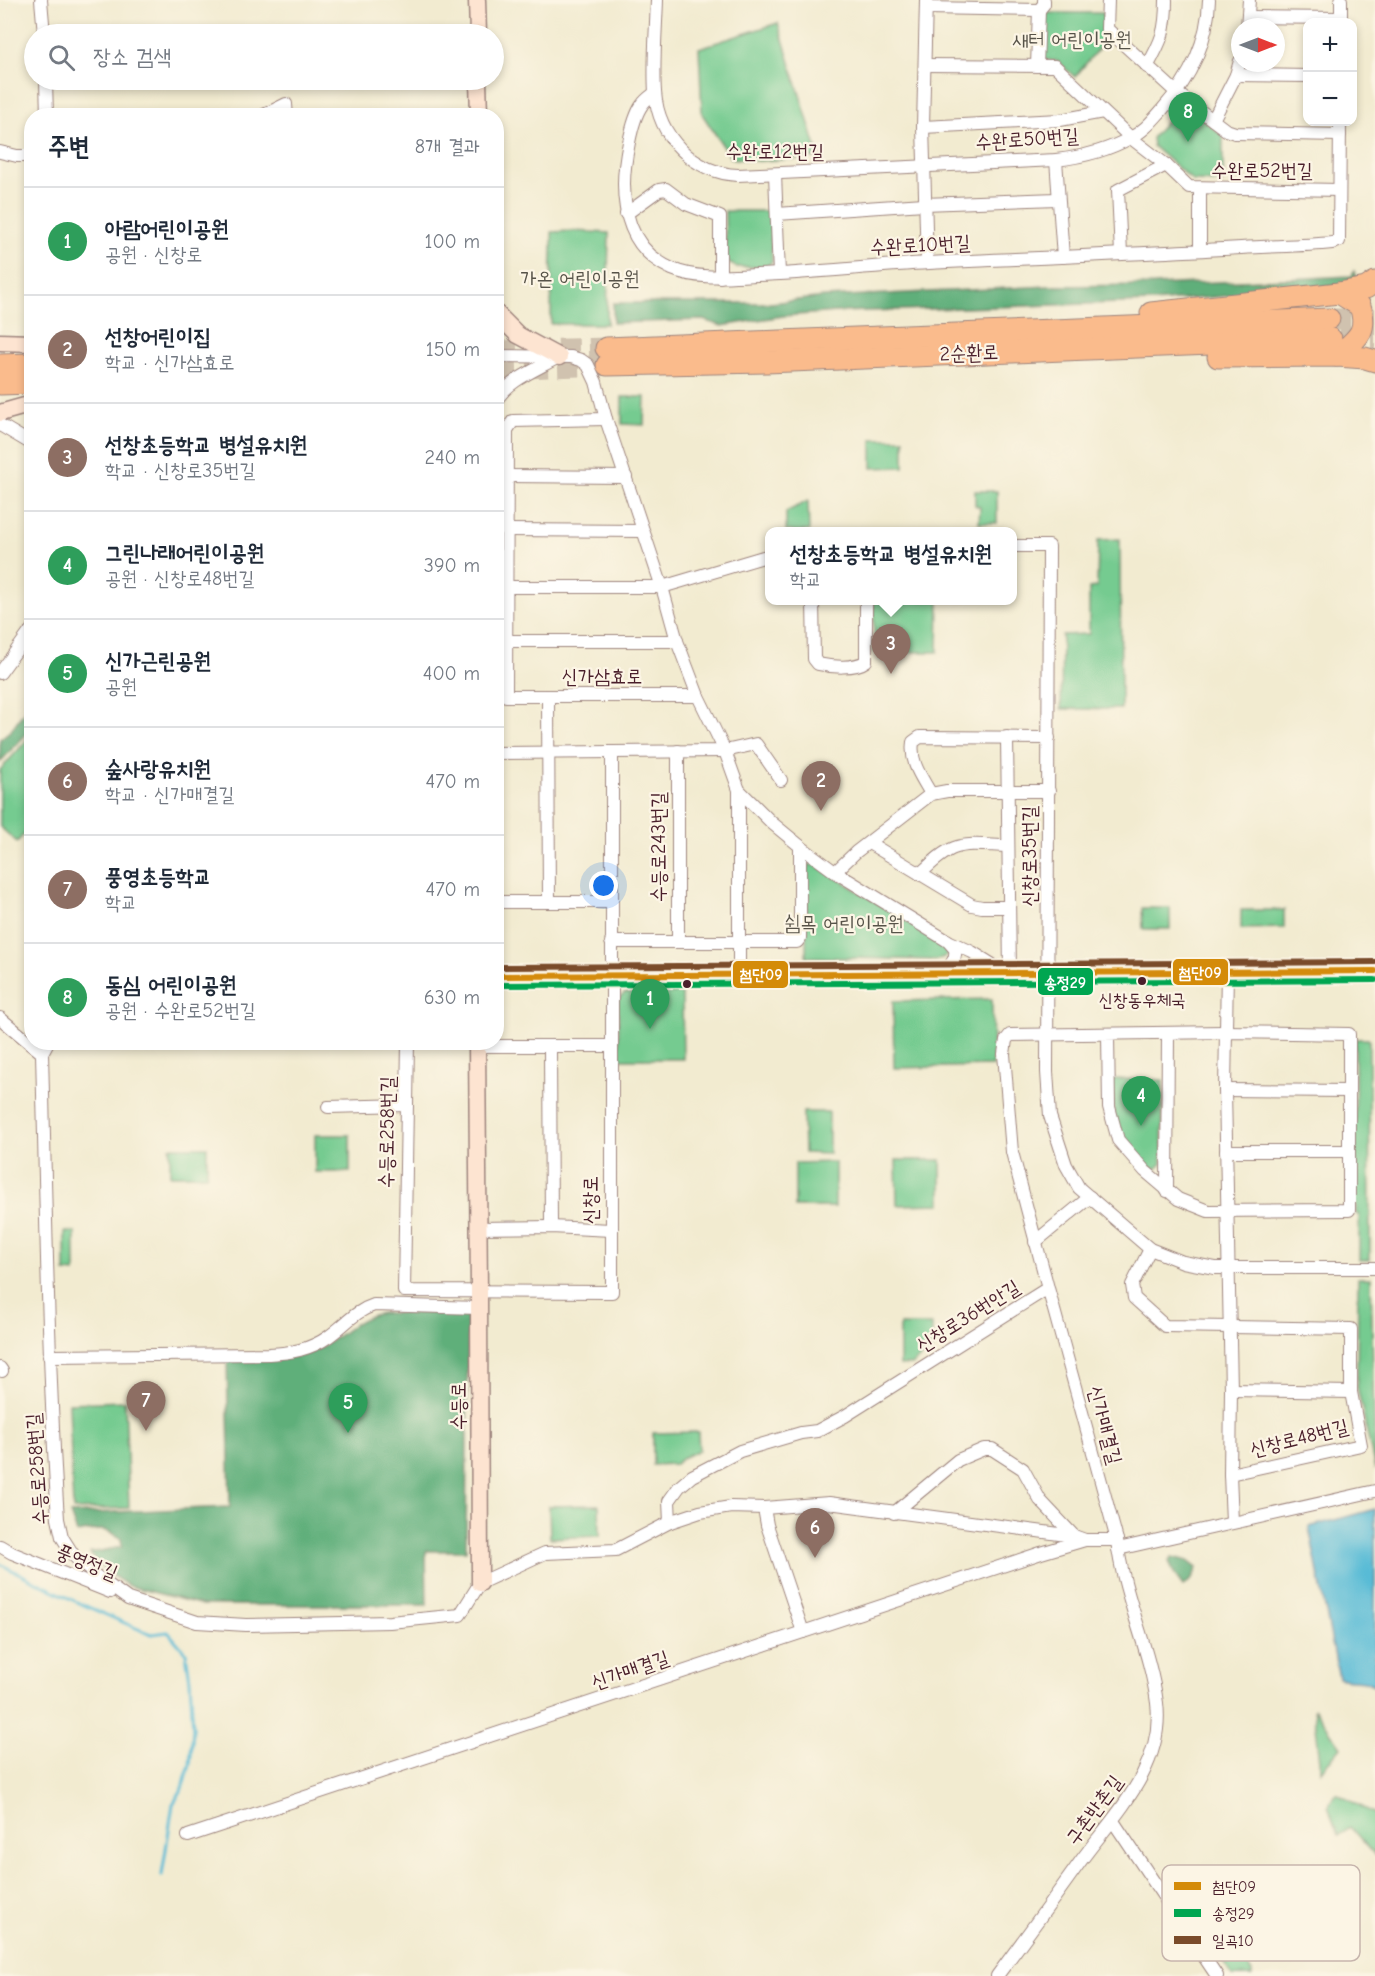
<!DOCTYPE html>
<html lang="ko">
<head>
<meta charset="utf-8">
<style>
  body { margin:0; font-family:"Comic Neue","Poor Story",sans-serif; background:#f2f2f3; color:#1f2937 }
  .controls { position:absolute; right:18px; top:18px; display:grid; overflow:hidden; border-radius:12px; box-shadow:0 3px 9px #0003 }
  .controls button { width:54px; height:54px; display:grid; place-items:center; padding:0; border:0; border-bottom:2px solid #e0e1e3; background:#fff; color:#1f2937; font:30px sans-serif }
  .compass { position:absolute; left:1231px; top:18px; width:54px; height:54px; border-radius:50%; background:#fff; box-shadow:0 3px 9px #0003; rotate:90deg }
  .you { position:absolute; left:604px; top:886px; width:21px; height:21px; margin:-15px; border:4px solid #fff; border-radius:50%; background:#1a73e8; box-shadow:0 0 0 9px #1a73e833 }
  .badge { display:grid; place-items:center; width:39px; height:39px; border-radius:50%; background:#b5179e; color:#fff; font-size:20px; font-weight:700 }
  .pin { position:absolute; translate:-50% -50px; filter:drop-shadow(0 2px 3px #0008) }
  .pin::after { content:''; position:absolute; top:32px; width:21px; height:18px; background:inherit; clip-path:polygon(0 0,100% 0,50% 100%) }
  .popup { position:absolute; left:765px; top:527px; width:252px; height:78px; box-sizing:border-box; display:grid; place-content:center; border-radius:12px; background:#fff; filter:drop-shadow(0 2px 4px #0005); font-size:20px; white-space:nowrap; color:#747a83 }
  .popup b { font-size:22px; color:#1f2937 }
  .popup::after { content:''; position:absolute; left:50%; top:100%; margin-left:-12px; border:12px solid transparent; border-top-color:#fff }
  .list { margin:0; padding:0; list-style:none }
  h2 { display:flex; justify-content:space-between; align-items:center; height:78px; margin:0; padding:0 24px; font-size:26px }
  h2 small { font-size:20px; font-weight:400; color:#747a83 }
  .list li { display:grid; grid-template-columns:39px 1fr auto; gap:18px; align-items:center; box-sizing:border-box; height:108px; padding:0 24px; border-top:2px solid #e0e1e3 }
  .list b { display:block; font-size:22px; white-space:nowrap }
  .list p { margin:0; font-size:20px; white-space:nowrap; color:#747a83 }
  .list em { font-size:20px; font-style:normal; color:#747a83 }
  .icon { flex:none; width:33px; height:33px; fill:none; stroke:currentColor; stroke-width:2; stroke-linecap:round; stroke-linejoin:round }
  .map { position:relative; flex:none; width:1375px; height:1976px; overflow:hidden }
  .search { position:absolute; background:#fff; box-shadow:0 3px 9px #0003; left:24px; top:24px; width:480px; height:66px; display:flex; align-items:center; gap:15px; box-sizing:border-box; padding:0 21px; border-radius:33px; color:#747a83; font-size:22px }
  .panel { position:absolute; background:#fff; box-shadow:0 3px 9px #0003; left:24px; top:108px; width:480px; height:942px; border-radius:24px }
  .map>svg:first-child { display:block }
  .green { fill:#74cb90; stroke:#5f755e; stroke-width:1.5 }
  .forest { fill:#5faf7a; stroke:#546752; stroke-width:1.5 }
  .water { fill:#58bbd6; stroke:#516d80; stroke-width:1.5 }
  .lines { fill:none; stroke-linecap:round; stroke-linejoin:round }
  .stream { stroke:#58bbd6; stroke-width:3 }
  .highway-tunnel { stroke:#d0c2af; stroke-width:21; stroke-dasharray:21 10; stroke-linecap:butt }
  .street-casing { stroke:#9e857e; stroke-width:14 }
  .secondary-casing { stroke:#9e857e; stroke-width:19 }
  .highway-casing { stroke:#9e857e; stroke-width:23 }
  .street { stroke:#fff; stroke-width:12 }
  .secondary { stroke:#fde4d1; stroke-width:16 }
  .highway { stroke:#fabb8c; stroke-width:21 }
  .bus-1-casing { stroke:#fcf5e5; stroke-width:10 }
  .bus-2-casing { stroke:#fcf5e5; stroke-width:10 }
  .bus-3-casing { stroke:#fcf5e5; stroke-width:10 }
  .bus-1 { stroke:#d48b09; stroke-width:6 }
  .bus-2 { stroke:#00a651; stroke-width:6 }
  .bus-3 { stroke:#7a4b2a; stroke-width:6 }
  .bus-dot { fill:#4a1f2b; stroke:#fcf5e5; stroke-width:2 }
  .labels { text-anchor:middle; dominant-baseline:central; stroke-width:4.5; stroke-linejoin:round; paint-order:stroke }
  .bus-label { font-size:18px; fill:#4a1f2b; stroke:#fcf5e5 }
  .park-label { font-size:20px; fill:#575349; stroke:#fcf5e5 }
  .street-label { font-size:20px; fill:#4a1f2b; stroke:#fcf5e5 }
  .key { fill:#fcf5e5; stroke:#c7b5ad; stroke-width:1.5 }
  .key-label { font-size:16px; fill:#4a1f2b }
  .line-badge { stroke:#fcf5e5; stroke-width:2 }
  .badge-label { font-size:16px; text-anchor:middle; font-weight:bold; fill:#fff }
</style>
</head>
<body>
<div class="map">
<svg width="1375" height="1976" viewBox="0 0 1375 1976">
  <rect width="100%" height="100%" fill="#fcf5e5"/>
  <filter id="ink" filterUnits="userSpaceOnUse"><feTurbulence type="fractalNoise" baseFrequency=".0167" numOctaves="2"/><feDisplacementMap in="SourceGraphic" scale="12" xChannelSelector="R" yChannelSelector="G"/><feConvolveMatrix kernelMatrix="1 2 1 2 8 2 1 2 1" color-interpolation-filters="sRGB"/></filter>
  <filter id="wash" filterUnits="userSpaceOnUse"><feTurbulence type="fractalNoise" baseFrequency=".008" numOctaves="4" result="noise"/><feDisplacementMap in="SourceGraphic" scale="24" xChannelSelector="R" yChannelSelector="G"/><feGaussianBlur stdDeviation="1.35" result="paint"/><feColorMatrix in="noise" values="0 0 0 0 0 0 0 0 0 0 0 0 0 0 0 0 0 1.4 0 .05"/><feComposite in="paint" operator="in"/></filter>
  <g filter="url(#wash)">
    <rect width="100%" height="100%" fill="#f2ebd0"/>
    <!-- green -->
    <g class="green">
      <path d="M1043,13h60v17l4,8 -32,39 -18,-16 -16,-1z"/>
      <path d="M778,23l41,134 -60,4 -28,-3 -29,-44 -3,-66z"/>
      <path d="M1180,106l11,4 32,26v46l-30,-1 -40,-35 -1,-8z"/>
      <path d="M725,211h45l2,50 -5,6h-31l-10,-6z"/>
      <path d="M572,231l37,2 -2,91h-56l1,-92z"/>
      <path d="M622,397h23l-1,28 -22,-1z"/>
      <path d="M872,439h32v28l-32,1z"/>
      <path d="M975,491h22v32h-18l1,-16 -5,-2z"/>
      <path d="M808,501l1,30h-23v-19z"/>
      <path d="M1120,539l1,170h-60l1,-74 27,-1v-46l8,-1 1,-47z"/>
      <path d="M874,601h65l-1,51h-64z"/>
      <path d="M27,740l5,4 -1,83 -14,15 -17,-15v-57z"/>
      <path d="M809,864l10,3 120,74 9,14 -11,5 -131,-3 1,-84z"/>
      <path d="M1142,908h28v21h-27z"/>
      <path d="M1241,910h43v18l-43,1z"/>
      <path d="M625,993h57l1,66h-64l-1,-60z"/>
      <path d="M992,999l1,67 -99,2 -1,-67z"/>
      <path d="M1355,1039h14l1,221h-11v-45l-3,-1z"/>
      <path d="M1112,1079l51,1 -1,84 -6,5 -6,-1 -27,-31 -9,-23z"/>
      <path d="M803,1112h26v42l-25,-1z"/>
      <rect x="315" y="1135" width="35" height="37"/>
      <rect x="170" y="1147" width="37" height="28"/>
      <path d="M896,1160h45v44l-44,1z"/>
      <path d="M835,1162v45h-40v-44z"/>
      <path d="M65,1232h10v41l-10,-1z"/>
      <path d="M1358,1278h13l4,191 -18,-83z"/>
      <path d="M900,1325h32v24l-21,16h-11z"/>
      <path d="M125,1401l4,107 -56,2 -4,-107z"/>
      <path d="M698,1432l1,18 -15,7 -9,7 -22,1v-32z"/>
      <path d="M599,1505l1,31 -50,2 -1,-32z"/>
      <path d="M1314,1708l27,39 -20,24z"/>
      <path d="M1336,1793l39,21v41l-25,-28 -12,9 -10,-30z"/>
      <path d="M1293,1867l24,37 -12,8 -25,-37z"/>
      <path d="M1234,1953h6l12,19v4h-20l-10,-16z"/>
    </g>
    <!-- forest -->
    <g class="forest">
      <path d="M1354,271l7,14 -208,17 -316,10 -54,4 -61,10 -19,-6 -90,3v-20h157l55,-6 224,-11 105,-1 198,-9z"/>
      <path d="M31,691v38l-31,33v-23l11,-9 17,-24z"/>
      <path d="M382,1313h86l-2,238h-40l1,54h-224l-74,-19 -23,-14 -16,-19 32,-6 -1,-8c-15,-13 -25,-9 -44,-6l-7,-19 160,-7 -3,-149c30,0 63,5 91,-9 23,-12 38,-32 64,-36z"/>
      <path d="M1172,1557l16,4 9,7 -5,11 -9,7 -9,-12 -5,-13z"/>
    </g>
    <!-- water -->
    <path class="water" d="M1375,1509v178c-9,-10 -23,-5 -36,-9l-30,-151z"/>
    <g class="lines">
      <!-- stream -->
      <path class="stream" d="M0,1564l79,39 64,28 8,3 17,-2 18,21 4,27 3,49 -3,36 -9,26 -8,13 -11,71"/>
    </g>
  </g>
  <g filter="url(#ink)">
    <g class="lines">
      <!-- highway-tunnel -->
      <g class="highway-tunnel">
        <path d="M1329,319h46"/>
        <path d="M1340,338h35"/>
        <path d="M496,351l110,-3"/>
        <path d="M496,369l111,-4"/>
      </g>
      <!-- street casing -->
      <g class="street-casing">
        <g id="street">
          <path d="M41,0l3,34"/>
          <path d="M657,0c-1,29 -4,63 -2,92 3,45 39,81 83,83l318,-15c25,-3 51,-9 74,-22 13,-6 22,-17 31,-27 28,-31 47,-69 48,-111"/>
          <path d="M926,0l-3,127 4,136"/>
          <path d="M1108,0l-1,29 70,64 49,37 9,3 105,2"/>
          <path d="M1341,0v22"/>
          <path d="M926,8l113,2 5,-6v-4"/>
          <path d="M1249,17l92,1"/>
          <path d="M1247,27l2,-27"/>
          <path d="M925,65l130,1 76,72 35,27 23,22 150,3"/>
          <path d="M1037,66l2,-56"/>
          <path d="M1147,67c15,-27 19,-36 19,-67"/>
          <path d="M1236,75l72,1"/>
          <path d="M46,80l1,36"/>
          <path d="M655,93c-4,3 -10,7 -13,12 -11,15 -18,60 -18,79 0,36 12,69 48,85 26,11 57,7 85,6 57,-2 114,-9 172,-12 104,-5 208,-9 312,-15 30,-2 61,-2 91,-5l7,-2 1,-119"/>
          <path d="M262,116l24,-12 1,12"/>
          <path d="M1213,120l23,-45 4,-14"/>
          <path d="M923,127l137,-7 43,-8"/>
          <path d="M0,152l17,4h15"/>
          <path d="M1056,160l7,97"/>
          <path d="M775,174l4,100"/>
          <path d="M1200,189v61"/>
          <path d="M626,214l33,-24 7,-1 20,15 34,13v60"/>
          <path d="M777,214l147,-10 133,-5"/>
          <path d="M1121,254l-3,-64 48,-25"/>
          <path d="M496,356l75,1 10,3 7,5 8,17 10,37 56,168 15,54 21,55 27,55 14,39 33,33 28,23 35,26 111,68 26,12 34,21"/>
          <path d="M496,401c12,-21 42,-32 62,-44"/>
          <path d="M606,419l-93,2 -6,9 -1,266h192"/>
          <path d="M0,425l32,19"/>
          <path d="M506,476l120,1"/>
          <path d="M507,530l136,1"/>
          <path d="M1012,546h37l-2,526 3,44 16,49 13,23 71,61 33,13 32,6h160"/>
          <path d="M496,587h166l108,-32"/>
          <path d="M813,600l1,59 4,5c13,3 37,5 48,-3v-61"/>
          <path d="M506,641h171"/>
          <path d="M0,673l32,-44"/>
          <path d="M548,696l1,206"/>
          <path d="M1007,737l3,236"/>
          <path d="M678,751v191"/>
          <path d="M496,753l229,-2 31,-7 25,36"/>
          <path d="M931,794c-10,-18 -21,-31 -18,-52l7,-5 129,1"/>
          <path d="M869,843l103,62 10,2h26"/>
          <path d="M835,872l21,-20 75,-58 16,-3h102"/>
          <path d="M920,874c10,-9 21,-21 34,-26 15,-6 37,-2 53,-2"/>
          <path d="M496,902h116"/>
          <path d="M611,942h186l3,-4v-92"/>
          <path d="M1227,971l-2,119 6,300 -1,84 2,48"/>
          <path d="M936,973c11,-5 21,-10 19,-24l-8,-9"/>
          <path d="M739,974v-184"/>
          <path d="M0,1018l42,35"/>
          <path d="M48,1042l-6,11c4,156 6,311 16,466l4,18 12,19 21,19 33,24 69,23 49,3 144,-3 70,-7 20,-32 65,-30 71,-3 54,-28 30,-10 31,-5 33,1 65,-5 245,33 11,4h32"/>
          <path d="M408,1042l-4,249 208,1v-540"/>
          <path d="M477,1046h134"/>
          <path d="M550,1047l1,180"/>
          <path d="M1225,1090l124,1"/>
          <path d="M328,1107l79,-2"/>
          <path d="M1226,1151h123"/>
          <path d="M1167,1191l1,-157"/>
          <path d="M478,1228l73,-1 60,3"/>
          <path d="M1035,1242l55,-45"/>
          <path d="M1150,1249l-18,36 2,13 31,28 186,3v63l10,53 -131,29"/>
          <path d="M49,1356l220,-2c21,-1 41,-4 59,-17 16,-11 27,-26 46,-32l105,3"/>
          <path d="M0,1368l2,3"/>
          <path d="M1231,1390l120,2"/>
          <path d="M764,1508l3,17 36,107"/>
          <path d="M894,1513l64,-53 26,-11h8l31,20 17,31 34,36"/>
          <path d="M670,1522l-1,-21 10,-14 13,-11 48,-25 61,-18 16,-2 28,-15 203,-128 -36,-136 -8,-98 2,-14 4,-5 215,-3 124,2v176l-141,1 -30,-12 -33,-28 -27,-31 -9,-33 -1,-73"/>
          <path d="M0,1546l12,7 98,39"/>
          <path d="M1118,1549l257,-58"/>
          <path d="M1113,1821l104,155"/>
          <path d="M188,1836l853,-283 44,-13"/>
          <path d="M997,1976c28,-38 56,-76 83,-114 34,-47 85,-95 77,-159 -7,-55 -34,-107 -40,-163l-69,-252"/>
        </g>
      </g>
      <!-- secondary casing -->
      <g class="secondary-casing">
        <g id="secondary">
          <path d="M477,0l1,34"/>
          <path d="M478,80l1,36"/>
          <path d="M496,313l22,22 41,22"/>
          <path d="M0,342l32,1"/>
          <path d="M0,413l32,-9"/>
          <path d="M496,976l311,-1 568,-4"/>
          <path d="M477,1042l2,250 1,291"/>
        </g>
      </g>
      <!-- highway casing -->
      <g class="highway-casing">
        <g id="highway">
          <path d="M1151,313l188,-20 27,-5 9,-6"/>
          <path d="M606,348l723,-29"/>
          <path d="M1337,356c19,-17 32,-23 23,-50l-21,-13"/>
          <path d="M1218,357l119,-1 28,2 10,3"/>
          <path d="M0,365l30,-1"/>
          <path d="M607,365l160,-3 564,-23"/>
          <path d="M0,384l31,-1"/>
        </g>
      </g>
      <!-- street -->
      <use href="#street" class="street"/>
      <!-- secondary -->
      <use href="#secondary" class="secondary"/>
      <!-- highway -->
      <use href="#highway" class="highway"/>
      <!-- bus-1 casing -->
      <g class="bus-1-casing">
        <path id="bus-1" d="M496,976l879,-5"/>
      </g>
      <!-- bus-2 casing -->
      <g class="bus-2-casing">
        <path id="bus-2" d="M496,985l879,-5"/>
      </g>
      <!-- bus-3 casing -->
      <g class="bus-3-casing">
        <path id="bus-3" d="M496,967l879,-5"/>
      </g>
      <!-- bus-1 -->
      <use href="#bus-1" class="bus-1"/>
      <!-- bus-2 -->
      <use href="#bus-2" class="bus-2"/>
      <!-- bus-3 -->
      <use href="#bus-3" class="bus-3"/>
    </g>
  </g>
  <!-- markers -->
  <g class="bus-dot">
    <circle cx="1142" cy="981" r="5"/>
    <circle cx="687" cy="984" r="5"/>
  </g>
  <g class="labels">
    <!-- bus labels -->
    <g class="bus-label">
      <text x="1142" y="1000">신창동우체국</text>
    </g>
    <!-- park labels -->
    <g class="park-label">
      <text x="1072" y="39">새터 어린이공원</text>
      <text x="580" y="278">가온 어린이공원</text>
      <text x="844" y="923">쉼목 어린이공원</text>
    </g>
    <!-- street labels -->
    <g class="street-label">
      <text transform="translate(1027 139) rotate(-4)">수완로50번길</text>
      <text x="775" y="151">수완로12번길</text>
      <text x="1262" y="170">수완로52번길</text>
      <text transform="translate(920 245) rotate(-3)">수완로10번길</text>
      <text transform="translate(969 353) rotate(-2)">2순환로</text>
      <text x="602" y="676">신가삼효로</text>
      <text transform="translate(658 847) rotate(-90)">수등로243번길</text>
      <text transform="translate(1029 856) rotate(-90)">신창로35번길</text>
      <text transform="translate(387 1132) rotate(-89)">수등로258번길</text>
      <text transform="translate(590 1200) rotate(-90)">신창로</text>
      <text transform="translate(968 1316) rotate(-32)">신창로36번안길</text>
      <text transform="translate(458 1406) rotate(-90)">수등로</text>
      <text transform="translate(1105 1425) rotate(75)">신가매결길</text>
      <text transform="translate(1299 1438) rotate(-14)">신창로48번길</text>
      <text transform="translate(37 1469) rotate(-94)">수등로258번길</text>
      <text transform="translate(87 1562) rotate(22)">풍영정길</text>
      <text transform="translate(630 1670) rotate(-19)">신가매결길</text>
      <text transform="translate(1094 1810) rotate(-54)">구촌반촌길</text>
    </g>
  </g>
  <!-- legend -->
  <rect x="1162" y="1865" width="198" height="96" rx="9" class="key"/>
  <rect x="1174" y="1882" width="27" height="8" fill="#d48b09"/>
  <rect x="1174" y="1909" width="27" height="8" fill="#00a651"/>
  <rect x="1174" y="1936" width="27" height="8" fill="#7a4b2a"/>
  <g class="key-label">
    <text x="1212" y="1892">첨단09</text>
    <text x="1212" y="1919">송정29</text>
    <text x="1212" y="1946">일곡10</text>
  </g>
  <g class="line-badge">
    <rect x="1172" y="958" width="57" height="28" rx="6" fill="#d48b09"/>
    <rect x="732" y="960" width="57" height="29" rx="6" fill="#d48b09"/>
    <rect x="1037" y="967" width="57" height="29" rx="6" fill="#00a651"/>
  </g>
  <g class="badge-label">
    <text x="1200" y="978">첨단09</text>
    <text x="761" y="980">첨단09</text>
    <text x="1065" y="988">송정29</text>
  </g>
</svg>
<div class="controls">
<button>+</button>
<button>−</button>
</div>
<svg class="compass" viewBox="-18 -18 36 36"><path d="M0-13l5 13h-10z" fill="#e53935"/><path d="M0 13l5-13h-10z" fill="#747a83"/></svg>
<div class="you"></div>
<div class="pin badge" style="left:650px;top:1029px;background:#2e9e5b">1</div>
<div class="pin badge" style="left:821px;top:811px;background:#8d6e63">2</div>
<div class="pin badge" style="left:891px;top:674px;background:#8d6e63">3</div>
<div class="popup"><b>선창초등학교 병설유치원</b>학교</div>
<div class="pin badge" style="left:1141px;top:1126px;background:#2e9e5b">4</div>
<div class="pin badge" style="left:348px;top:1433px;background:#2e9e5b">5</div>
<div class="pin badge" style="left:815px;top:1558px;background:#8d6e63">6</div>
<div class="pin badge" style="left:146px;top:1431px;background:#8d6e63">7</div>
<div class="pin badge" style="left:1188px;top:142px;background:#2e9e5b">8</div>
<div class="search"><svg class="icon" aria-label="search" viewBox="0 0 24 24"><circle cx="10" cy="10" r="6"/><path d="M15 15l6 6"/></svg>장소 검색</div>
<section class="panel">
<h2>주변<small>8개 결과</small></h2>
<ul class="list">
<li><span class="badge" style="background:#2e9e5b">1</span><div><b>아람어린이공원</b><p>공원 · 신창로</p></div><em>100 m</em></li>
<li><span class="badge" style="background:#8d6e63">2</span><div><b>선창어린이집</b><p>학교 · 신가삼효로</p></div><em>150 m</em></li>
<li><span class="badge" style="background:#8d6e63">3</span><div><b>선창초등학교 병설유치원</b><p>학교 · 신창로35번길</p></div><em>240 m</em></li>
<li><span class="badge" style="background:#2e9e5b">4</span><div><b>그린나래어린이공원</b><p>공원 · 신창로48번길</p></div><em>390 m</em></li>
<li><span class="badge" style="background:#2e9e5b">5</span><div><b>신가근린공원</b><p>공원</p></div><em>400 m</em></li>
<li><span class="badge" style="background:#8d6e63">6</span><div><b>숲사랑유치원</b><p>학교 · 신가매결길</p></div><em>470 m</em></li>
<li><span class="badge" style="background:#8d6e63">7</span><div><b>풍영초등학교</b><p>학교</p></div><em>470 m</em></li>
<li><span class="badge" style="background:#2e9e5b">8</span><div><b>동심 어린이공원</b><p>공원 · 수완로52번길</p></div><em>630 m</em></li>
</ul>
</section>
</div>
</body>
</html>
